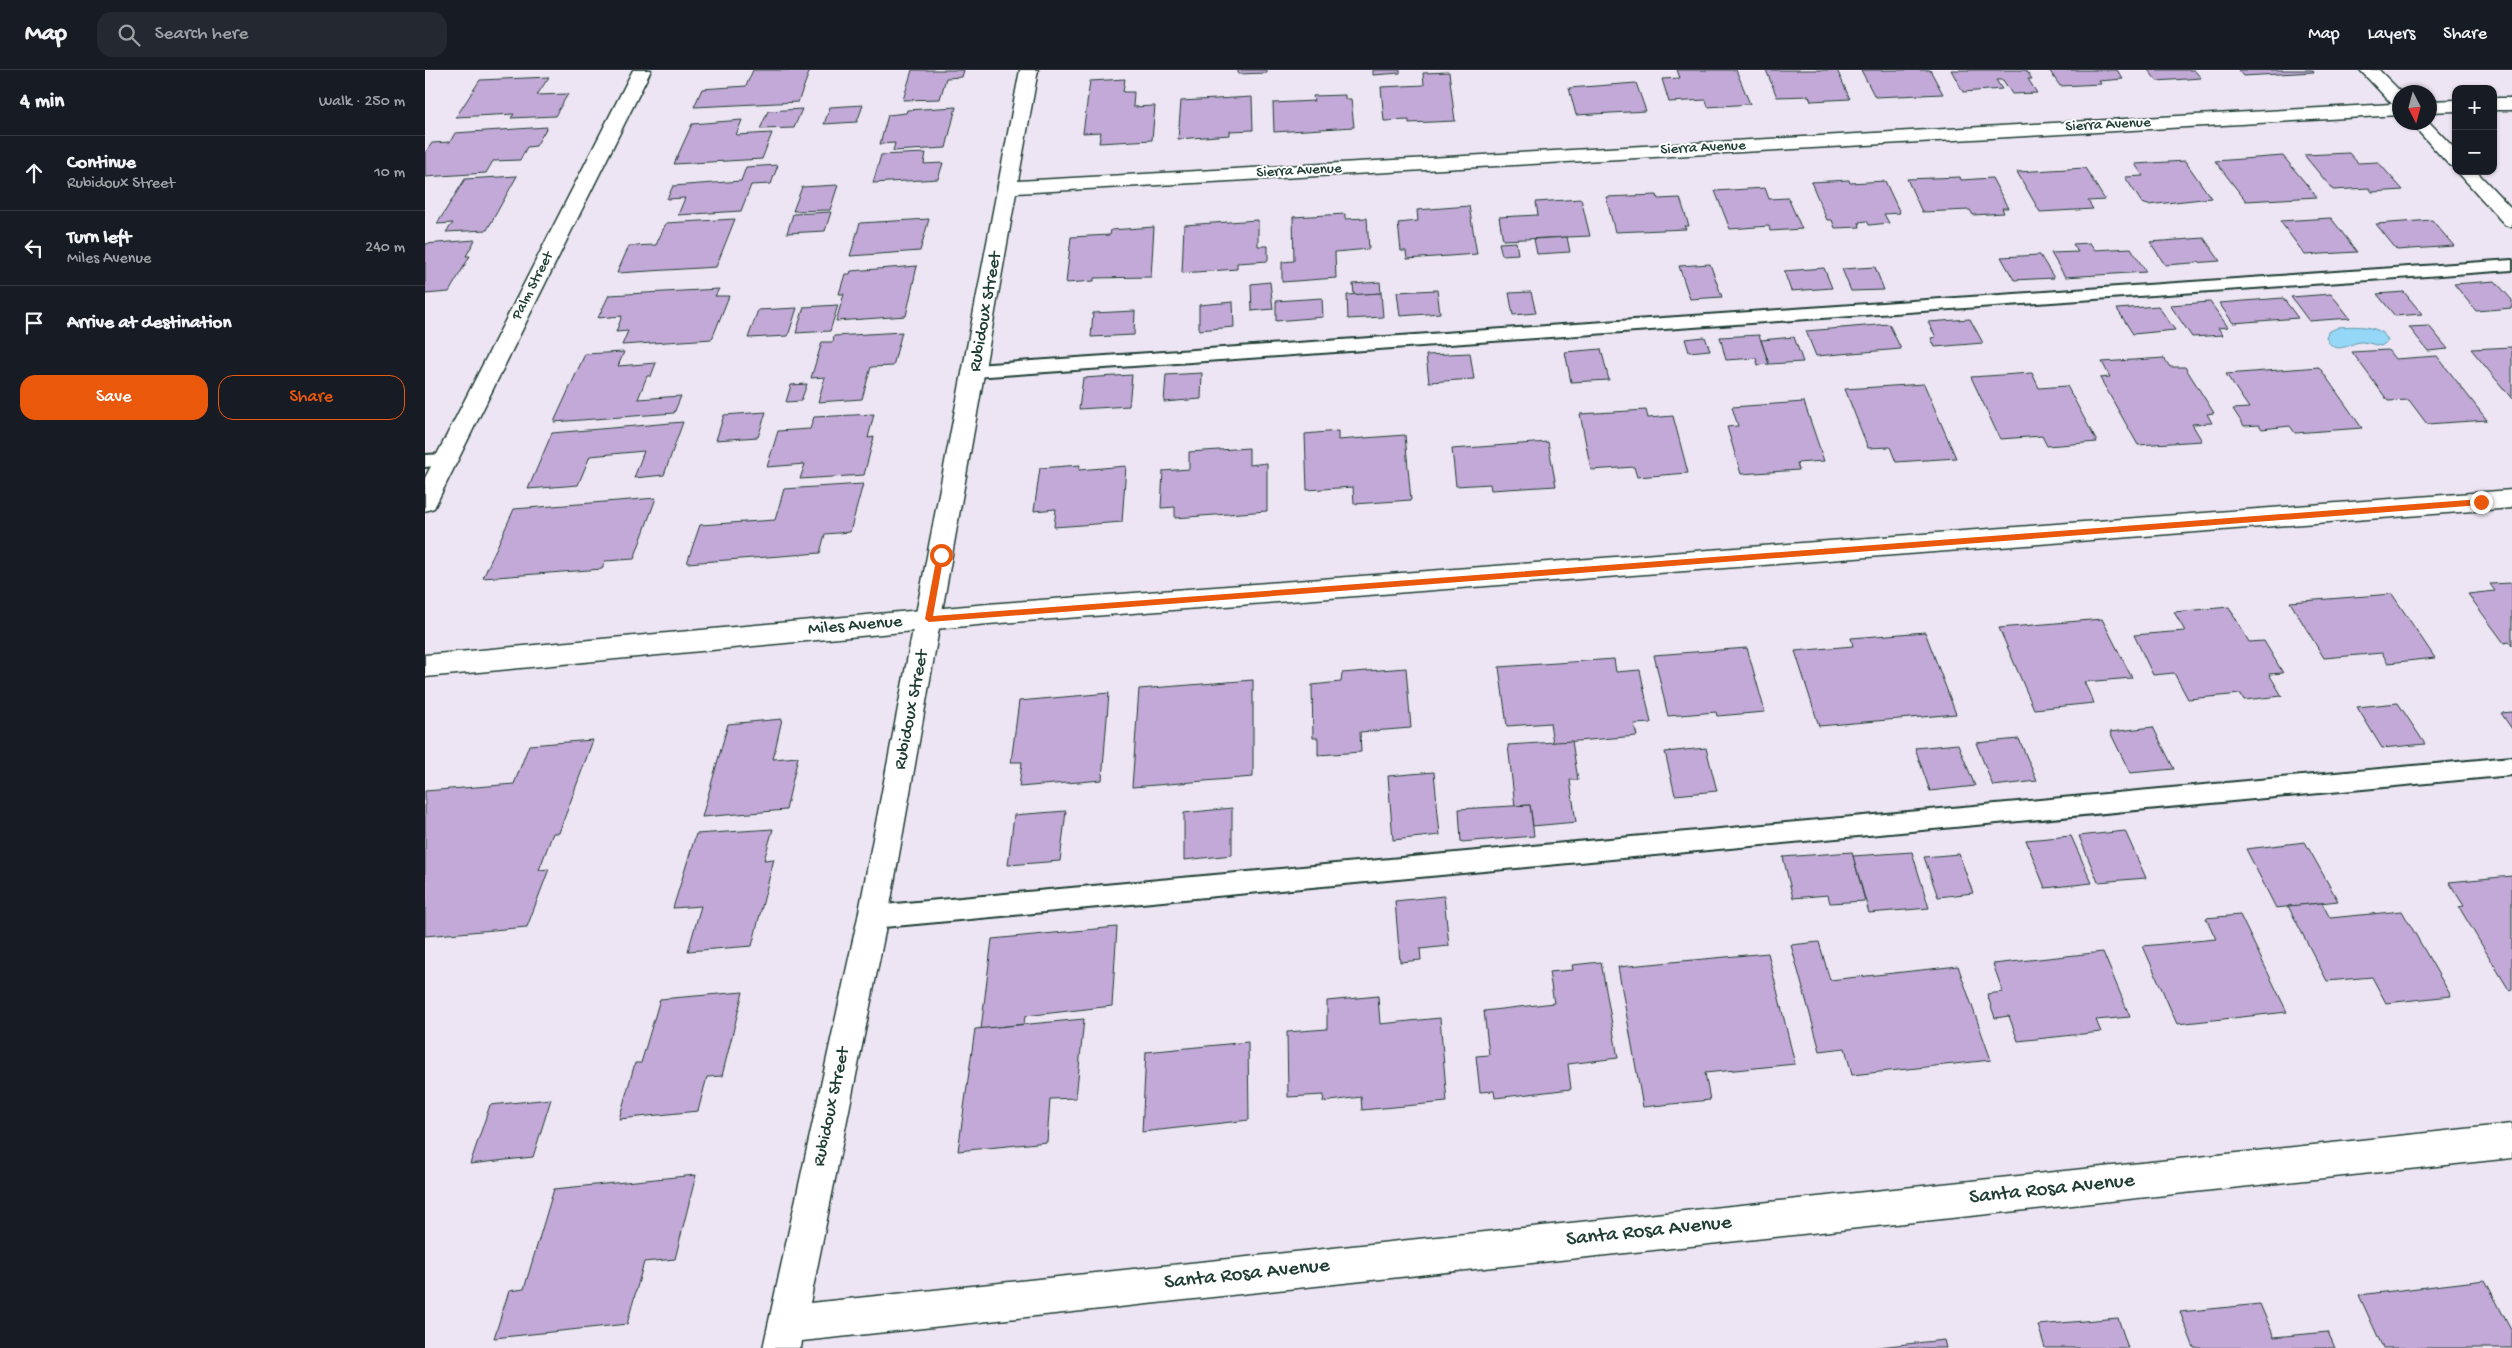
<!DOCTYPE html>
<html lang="en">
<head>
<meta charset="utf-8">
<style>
  body { margin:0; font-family:"Gochi Hand",sans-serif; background:#242831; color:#f1f3f6 }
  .controls { position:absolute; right:15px; top:15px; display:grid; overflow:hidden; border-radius:10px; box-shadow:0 1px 4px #0004 }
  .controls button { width:45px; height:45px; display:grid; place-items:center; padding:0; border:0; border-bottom:1px solid #363941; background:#171b24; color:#f1f3f6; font:25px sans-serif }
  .compass { position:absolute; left:1967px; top:15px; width:45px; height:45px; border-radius:50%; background:#171b24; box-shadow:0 1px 4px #0004; rotate:174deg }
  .stop { position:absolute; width:15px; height:15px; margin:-11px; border:4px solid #ea580c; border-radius:50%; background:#fff }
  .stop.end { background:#ea580c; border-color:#fff; box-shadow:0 1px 5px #0008 }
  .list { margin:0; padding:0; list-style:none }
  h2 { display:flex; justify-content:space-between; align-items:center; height:65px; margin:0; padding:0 20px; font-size:21px }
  h2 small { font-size:16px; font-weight:400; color:#9ea1a6 }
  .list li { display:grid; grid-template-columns:32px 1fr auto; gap:15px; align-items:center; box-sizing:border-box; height:75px; padding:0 20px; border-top:1px solid #363941 }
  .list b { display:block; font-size:19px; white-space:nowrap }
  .list p { margin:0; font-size:16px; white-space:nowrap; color:#9ea1a6 }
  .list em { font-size:16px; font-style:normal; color:#9ea1a6 }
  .actions { display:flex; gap:10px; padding:15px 20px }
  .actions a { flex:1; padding:11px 0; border:1px solid #ea580c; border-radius:15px; text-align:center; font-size:18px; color:#ea580c }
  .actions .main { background:#ea580c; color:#fff }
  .icon { flex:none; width:28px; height:28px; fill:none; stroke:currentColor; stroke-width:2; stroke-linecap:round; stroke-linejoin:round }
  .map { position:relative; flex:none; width:2087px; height:1278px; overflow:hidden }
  header { display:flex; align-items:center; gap:30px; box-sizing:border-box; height:70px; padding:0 25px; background:#171b24; border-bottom:1px solid #363941 }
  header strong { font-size:24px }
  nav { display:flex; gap:28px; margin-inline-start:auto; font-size:18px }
  .search { width:350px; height:45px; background:#242831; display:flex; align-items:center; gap:12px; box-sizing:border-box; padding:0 18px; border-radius:15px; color:#9ea1a6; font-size:19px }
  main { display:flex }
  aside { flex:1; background:#171b24 }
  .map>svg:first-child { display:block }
  .water { fill:#95d7f7; stroke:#6699a9 }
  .building { fill:#c3a9d7; stroke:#1f3d34 }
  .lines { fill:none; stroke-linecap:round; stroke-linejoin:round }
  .service-casing { stroke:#1f3d34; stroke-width:4 }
  .minor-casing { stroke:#1f3d34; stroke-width:3 }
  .tertiary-casing { stroke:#1f3d34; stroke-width:3 }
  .service { fill:#fff; fill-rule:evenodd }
  .minor { fill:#fff; fill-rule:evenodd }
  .tertiary { fill:#fff; fill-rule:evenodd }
  .route { fill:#ea580c }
  .labels { text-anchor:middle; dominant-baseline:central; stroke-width:4; stroke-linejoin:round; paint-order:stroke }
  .far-street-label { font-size:15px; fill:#1f3d34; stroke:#fff }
  .street-label { font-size:18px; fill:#1f3d34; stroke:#fff }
  .near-street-label { font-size:21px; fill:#1f3d34; stroke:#fff }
</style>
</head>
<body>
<header>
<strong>Map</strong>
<div class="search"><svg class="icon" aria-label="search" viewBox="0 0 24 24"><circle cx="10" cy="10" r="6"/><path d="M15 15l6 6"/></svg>Search here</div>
<nav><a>Map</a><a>Layers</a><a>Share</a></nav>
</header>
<main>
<aside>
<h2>4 min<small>Walk · 250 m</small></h2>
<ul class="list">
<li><svg class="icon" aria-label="ahead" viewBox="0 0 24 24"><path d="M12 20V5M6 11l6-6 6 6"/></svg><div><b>Continue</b><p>Rubidoux Street</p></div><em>10 m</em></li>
<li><svg class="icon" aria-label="left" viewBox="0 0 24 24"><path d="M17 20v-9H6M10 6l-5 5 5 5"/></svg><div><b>Turn left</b><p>Miles Avenue</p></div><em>240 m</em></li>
<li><svg class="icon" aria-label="arrive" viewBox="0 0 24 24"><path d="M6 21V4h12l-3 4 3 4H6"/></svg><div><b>Arrive at destination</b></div></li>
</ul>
<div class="actions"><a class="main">Save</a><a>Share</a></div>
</aside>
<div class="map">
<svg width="2087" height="1278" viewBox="0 0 2087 1278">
  <rect width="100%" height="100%" fill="#ede5f3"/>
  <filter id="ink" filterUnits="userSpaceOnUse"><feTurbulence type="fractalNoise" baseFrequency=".02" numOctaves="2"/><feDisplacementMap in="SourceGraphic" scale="10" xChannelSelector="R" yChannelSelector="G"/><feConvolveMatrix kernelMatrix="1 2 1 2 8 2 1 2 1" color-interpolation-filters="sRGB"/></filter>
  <g filter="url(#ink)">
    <!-- water -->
    <path class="water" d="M1914,257c15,-1 43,-3 49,14l-7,5c-7,-1 -13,-4 -20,-4 -10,0 -27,16 -35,-5l2,-5z"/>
    <!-- building -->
    <g class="building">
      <path d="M328,0h57l-12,32 -104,5 8,-18 44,-3z"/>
      <path d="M487,0h52l-2,7 -16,1 -6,21 -37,1z"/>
      <path d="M813,0h29v3l-29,1z"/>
      <path d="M948,0h27v3l-27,2z"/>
      <path d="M1252,0h59l14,34 -42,3 -2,-7 -37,2 -7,-23 18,-1z"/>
      <path d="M1341,0h71l13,29 -39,2 -2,-5 -32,1z"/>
      <path d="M1436,0h69l13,24 -68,3z"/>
      <path d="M1526,0h75l6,9h-4l9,14 -25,1 -9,-14h-7l6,9 -39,3z"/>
      <path d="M1624,0h68l6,9 -24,2 2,3 -41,2z"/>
      <path d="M1723,0h46l7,8 -44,3z"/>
      <path d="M1813,0h75l1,2 -71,4z"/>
      <path d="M1024,2l6,49 -46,2v-3l-25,1 -3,-34 43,-2 -1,-12z"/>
      <path d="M124,7l-12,18 31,-1 -13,22 -44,2 3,-4 -58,3 24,-37z"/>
      <path d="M700,9l-2,13h11l-1,15 22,-1 -3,34 -53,3 2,-11 -18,1 7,-52z"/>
      <path d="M1211,13l10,28 -70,4 -7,-27z"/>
      <path d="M920,25v4h6l3,28 -80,5 -1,-29 41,-2 -1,-5z"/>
      <path d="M827,27l1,33 -23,1v4l-52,4 3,-38z"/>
      <path d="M438,35l-6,17 -33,2 6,-17z"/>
      <path d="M531,37l-10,41 -53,3 2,-8 -15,1 8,-29 18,-2 1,-3z"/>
      <path d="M377,39l-8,19 -34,1 8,-18z"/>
      <path d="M317,50l-6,15 36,-2 -10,26 -88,5 18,-40z"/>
      <path d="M122,57l-11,19 -9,1 -7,13 -27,1 -7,12 -61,4v-24l7,-10 18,-1 5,-9z"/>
      <path d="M501,83l-2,11 19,-1 -5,16 -65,4 8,-28z"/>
      <path d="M1924,83l9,10 20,-1 25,28 -31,2 -3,-4 -36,2 -29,-35z"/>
      <path d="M1858,86l34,41 -71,4 -31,-40z"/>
      <path d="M1760,91l26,37 -63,7 -6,-2 -17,-26 18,-1 -8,-12z"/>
      <path d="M353,95l-7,19 -20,1 -10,26 -63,4 7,-17 -18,1 6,-13 68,-5 5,-14z"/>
      <path d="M1660,98l20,32 -17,1 5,8 -53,3 -23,-40z"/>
      <path d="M92,106l-30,54 -41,2 7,-9 -16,1 28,-45z"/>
      <path d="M1535,107l1,3 31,-2 16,30h-6l2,5 -31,2 -3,-5 -48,2 -15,-33z"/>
      <path d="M1424,110l1,3 35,-2 15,32 -16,1 5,9 -20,2 -2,-4 -8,1 1,5 -25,1 -3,-8h-5l-16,-38z"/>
      <path d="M413,115l-8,25 -37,1 9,-24z"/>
      <path d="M1340,118l4,11 19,-1 14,31 -32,2 -1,-5 -39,3 -15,-38z"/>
      <path d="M1232,125l1,4 22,-1 9,28h-5l2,3 -71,3 -9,-35z"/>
      <path d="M1156,129l9,37 -87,4 -4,-23 39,-2 -2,-13z"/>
      <path d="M1044,136l8,48 -70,5 -1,-8h-5l-3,-28 20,-2 -1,-11z"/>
      <path d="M406,142l-6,19 -38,2 6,-19z"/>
      <path d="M920,144v5l22,-1 2,31 -34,3 1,26 -54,4v-20l12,-1 -1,-44z"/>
      <path d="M1906,148l26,34 -52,3 -25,-34z"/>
      <path d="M310,149l-19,48 -99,6 12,-27 27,-1 10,-22z"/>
      <path d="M504,149l-9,32 -70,5 10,-33z"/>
      <path d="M833,150v26h10v15l-31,2v6l-55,4 2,-48z"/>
      <path d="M2007,150l22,26 -57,4 -21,-26z"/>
      <path d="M729,157l-3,50 -57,1v3l-28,2 5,-46 39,-2 1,-5z"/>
      <path d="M1142,167l3,15 -33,2 -3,-15z"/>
      <path d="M1779,168l16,23 -55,4 -15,-23z"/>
      <path d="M50,170l-9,16h4l-21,36 -24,2v-50z"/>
      <path d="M1091,172l2,12 -16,1 -3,-12z"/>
      <path d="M1665,173l5,7 36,-2 15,24 -81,5 -14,-24 27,-1 -5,-8z"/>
      <path d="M1615,185l14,23 -40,2 -13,-23z"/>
      <path d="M1285,194l12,33 -32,2 -11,-33z"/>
      <path d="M492,196l-11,50 -70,5 8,-27h-5l6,-20h5l1,-3z"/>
      <path d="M1450,197l9,23 -33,1 -9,-22z"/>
      <path d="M1399,198l8,20 -41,3 -7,-20z"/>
      <path d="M2070,211l17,19v8l-36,3 -22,-27z"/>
      <path d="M845,212l3,27 -21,2 -1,-27z"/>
      <path d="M955,212l1,11 -27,2 -1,-11z"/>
      <path d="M294,219l-4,7h14l-17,43 -90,6 6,-14 -12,1 6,-16 -24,2 11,-23z"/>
      <path d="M1012,220l3,23 -40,3 -3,-24z"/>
      <path d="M1106,222l5,21 -23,2 -4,-22z"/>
      <path d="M1979,222l18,22 -27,2 -18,-22z"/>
      <path d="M956,223l2,24 -35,2 -1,-24z"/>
      <path d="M1906,224l19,24 -41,3 -18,-24z"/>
      <path d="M897,228l1,19 -47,4v-20z"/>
      <path d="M1858,228l15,20 -65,5 -14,-20z"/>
      <path d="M808,232l1,25 -35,3v-25z"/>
      <path d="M1785,232l18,25 -10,1 5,7 -31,2 -22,-32z"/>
      <path d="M413,235l-8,26 -34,2 8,-26z"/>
      <path d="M1733,236l17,24 -42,4 -16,-25z"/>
      <path d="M372,238l-9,28 -40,2 10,-28z"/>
      <path d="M710,241l-1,24 -43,2 2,-24z"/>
      <path d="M1545,249l13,24 -48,4 -4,-9 5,-1 -8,-15z"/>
      <path d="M1464,254l12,25 -85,7 -10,-25z"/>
      <path d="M2004,256l19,23 -20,2 -19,-24z"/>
      <path d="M477,262l-9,34 -22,1 -9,32 -44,3 7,-25 -14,1 11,-36h11l1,-6z"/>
      <path d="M1334,265l10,29 -11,1 -2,-7 -30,2 -6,-23z"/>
      <path d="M1280,267l5,13 -21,2 -4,-13z"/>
      <path d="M1369,267l9,25 -34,2 -8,-24z"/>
      <path d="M2087,277v52l-41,-50z"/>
      <path d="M1176,279l8,31 -38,2 -6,-30z"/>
      <path d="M1963,280l7,9 42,-3 50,64 -60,4 -18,-24 -21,1 -36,-49z"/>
      <path d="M199,282l-6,14 38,-3 -5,13h-4l-9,23 43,-3 -7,17 -120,9 31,-68z"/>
      <path d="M1045,283l4,26 -45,3 -3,-27z"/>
      <path d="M1739,288l6,9h15l29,46 -7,1 5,9 -20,1 10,17 -64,4 -38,-67 10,-1 -8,-15z"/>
      <path d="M1894,297l43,61 -67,5 -5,-7 -28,3 -3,-4 -15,1 -11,-17 16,-1 -23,-34z"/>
      <path d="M777,303l-1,26 -37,3 2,-27z"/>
      <path d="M1607,303l7,15 28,-2 30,56 -50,4 -5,-10 -42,3 -29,-62z"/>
      <path d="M707,305l-3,31 -50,3 4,-31z"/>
      <path d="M382,314l-6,17 -15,1 5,-17z"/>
      <path d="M1499,314l32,74 -60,4 -6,-15 -22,1 -23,-59z"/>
      <path d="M1379,332l20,59 -27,2 2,7 -58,4 -14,-47 11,-1 -6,-19z"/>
      <path d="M1221,340l2,8 25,-2 15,57 -51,4 -3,-10 -43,3 -11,-56z"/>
      <path d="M341,342l-8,25 -42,3 8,-25z"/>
      <path d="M449,344l-6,24 6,-1 -10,38 -64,4 5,-15 -38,3 11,-36 32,-2 4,-12z"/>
      <path d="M258,352l-19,53 -30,3 10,-27 -54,5 -12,29 -50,4 24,-56z"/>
      <path d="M913,361v9l67,-5 6,65 -57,4 -1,-17 -46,3 -2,-56z"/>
      <path d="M1123,372l8,44 -65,4 -1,-6 -34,2 -4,-37z"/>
      <path d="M824,378v17l18,-2v48l-92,7v-11l-14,1 2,-37 26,-2v-17z"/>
      <path d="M655,395l-1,5 47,-4 -4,56 -68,5 2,-18 -22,2 6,-43z"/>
      <path d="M438,414l-13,48 -25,2 -5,19 -133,10 13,-38 75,-5 9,-31z"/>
      <path d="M231,428l-22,61 -29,2 -3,8 -119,9 31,-69z"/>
      <path d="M2087,513v63l-3,-4 -5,1 -36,-49 27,-3 -5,-7z"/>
      <path d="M1967,524l43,64 -47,5 -6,-10 -58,5 -34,-56z"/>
      <path d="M1804,537l20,35 15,-1 19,32 -14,1 13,22 -38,4 -3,-6 -53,5 -14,-26 -21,2 -19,-40 51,-4 -11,-19z"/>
      <path d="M1677,549l30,59 -48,4 10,21 -60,6 -35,-81z"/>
      <path d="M1500,562l31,82 -137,12 -24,-75 58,-5 -2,-8z"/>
      <path d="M1322,578l18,64 -48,4 -1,-4 -48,4 -14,-61z"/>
      <path d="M1189,589l2,13 24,-2 11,53 -17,1 3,12 -84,7 -3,-20 -43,3 -8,-59z"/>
      <path d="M981,598l5,60 -51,4 1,20 -43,3v-17h-5l-1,-53 29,-3 1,-9z"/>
      <path d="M828,610v97l-121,10 7,-98z"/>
      <path d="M684,623l-7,87 -83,7 3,-25h-11l8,-61z"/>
      <path d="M1973,633l27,41 -43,4 -25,-41z"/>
      <path d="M2087,642v17l-11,-16z"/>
      <path d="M357,649l-9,40 25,-2 -12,53 -84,7 26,-93z"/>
      <path d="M1728,657l21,42 -44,4 -20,-41z"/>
      <path d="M1594,669l18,42 -44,5 -17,-43z"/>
      <path d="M168,670l-34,93h-6l-14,37 10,-1 -22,58 -102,9v-145l89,-7 15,-39z"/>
      <path d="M1147,671l6,39h-8l6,42 -43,4 -3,-21 -15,1 -7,-61z"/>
      <path d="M1533,674l17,42 -45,5 -15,-43z"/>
      <path d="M1281,678l11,43 -42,4 -10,-43z"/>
      <path d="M1009,702l6,63 -47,5 -5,-64z"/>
      <path d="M1105,735l4,31 -73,6 -2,-33z"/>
      <path d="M807,738v47l-48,5v-47z"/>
      <path d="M641,741l-6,50 -52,4 6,-50z"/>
      <path d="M348,759l-9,31 10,-1 -22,87 -64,5 13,-45 -28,2 23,-74z"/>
      <path d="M1700,761l21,47 -48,4 -19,-46z"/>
      <path d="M1646,766l21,47 -47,5 -19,-48z"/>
      <path d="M1880,772l33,59 -62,7 -30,-59z"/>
      <path d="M1427,782l13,49 -35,2 -2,-8 -35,3 -10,-41z"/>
      <path d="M1487,782l17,56 -60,5 -16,-57z"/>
      <path d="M1534,784l14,39 -35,4 -14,-40z"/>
      <path d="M2087,806v113l-3,1 -50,-83 5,-1 -15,-24z"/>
      <path d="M1019,826l5,50 -29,3 1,11 -21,2 -5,-61z"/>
      <path d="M1897,833l8,15 72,-7 49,85 -65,7 -14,-26 -45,4 -39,-75z"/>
      <path d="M1815,845l47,97 -110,12 -34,-78 73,-7 -10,-21z"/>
      <path d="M692,857l-5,79 -87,10 -1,8 -43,5 11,-90z"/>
      <path d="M1394,872l11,38 128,-14 33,94 -139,15 -7,-27 -25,3 -29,-106z"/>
      <path d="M1678,882l27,65 -34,3 5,12 -83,9 -9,-25 -14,2 -8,-24 16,-2 -10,-28z"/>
      <path d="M1343,883l27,111 -90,9 5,27 -67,7 -25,-140z"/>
      <path d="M1176,892l17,96 -50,6 3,25 -76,9 -1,-7 -14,1 -4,-36 13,-1 -5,-44 70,-8 -5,-31 24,-2 -1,-5z"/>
      <path d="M318,922l-21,84 -15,1 -9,34 -79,8 16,-56h6l19,-64z"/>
      <path d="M953,926l2,28 60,-6 7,84 -85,8 -1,-13 -38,5 1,-7 -36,2 -1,-65 40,-3v-28z"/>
      <path d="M659,949l-8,79 -26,1 -3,43 -89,9 17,-122z"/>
      <path d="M823,972l1,78 -107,12 4,-80z"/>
      <path d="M126,1029l-18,58 -63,7 20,-59z"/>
      <path d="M271,1105l-21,84 -31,3 -17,62 -133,14 15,-47 15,-2 30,-100z"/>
      <path d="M2060,1210l27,52v16h-129l-24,-53z"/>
      <path d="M1835,1234l14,33 54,-5 7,16h-141l-14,-36z"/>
      <path d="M1693,1248l10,30h-83l-7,-23z"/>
      <path d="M1519,1270l2,8h-77z"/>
    </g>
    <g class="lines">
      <!-- service casing -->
      <g class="service-casing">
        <g id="service">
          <path d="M2087,190v10l-1537,107 -6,-2 -2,-4 2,-4 6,-2z"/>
          <path d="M21,384l6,2 3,4 -3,4 -27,3v-12z"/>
          <path d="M2087,687v18l-1639,153 -8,-4 -3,-7 3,-7 8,-4z"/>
        </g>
      </g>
      <!-- minor casing -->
      <g class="minor-casing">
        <g id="minor">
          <path d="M208,0h18l-214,432 -3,6 -9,3v-33z"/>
          <path d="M595,0h18l-20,111 1374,-77 -32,-34h19l22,22 -2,23 -1383,78 -128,724 -78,386 1702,-179v34l-1710,183 -1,7h-38l95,-431z"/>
          <rect x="2068" y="28" width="19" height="12"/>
          <path d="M2031,30v11l-27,1v-11z"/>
          <path d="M1985,52h19l27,28v17l-7,-2z"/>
          <path d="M2031,100l20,1 36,38v18l-7,-2z"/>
        </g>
      </g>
      <!-- tertiary casing -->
      <g class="tertiary-casing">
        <path id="tertiary" d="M2087,420v18l-1524,116 -563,53v-22l563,-51z"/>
      </g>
      <!-- service -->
      <use href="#service" class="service"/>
      <!-- minor -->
      <use href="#minor" class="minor"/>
      <!-- tertiary -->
      <use href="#tertiary" class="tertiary"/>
    </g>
  </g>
  <!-- route -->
  <path class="route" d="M2056,429l3,3 -3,3 -1552,117 -4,-3 12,-64 4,-3 3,3 -11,61z"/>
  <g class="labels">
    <!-- far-street labels -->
    <g class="far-street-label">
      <text transform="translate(1683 55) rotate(-3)">Sierra Avenue</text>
      <text transform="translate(1278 78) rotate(-3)">Sierra Avenue</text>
      <text transform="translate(874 101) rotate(-3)">Sierra Avenue</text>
      <text transform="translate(108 216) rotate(-63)">Palm Street</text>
    </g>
    <!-- street labels -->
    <g class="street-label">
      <text transform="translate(561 242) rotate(-80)">Rubidoux Street</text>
      <text transform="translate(430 556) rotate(-5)">Miles Avenue</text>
      <text transform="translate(487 640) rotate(-79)">Rubidoux Street</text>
      <text transform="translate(407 1037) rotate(-78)">Rubidoux Street</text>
    </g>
    <!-- near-street labels -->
    <g class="near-street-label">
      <text transform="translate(1627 1120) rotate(-6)">Santa Rosa Avenue</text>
      <text transform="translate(1224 1162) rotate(-6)">Santa Rosa Avenue</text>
      <text transform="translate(822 1205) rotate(-6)">Santa Rosa Avenue</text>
    </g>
  </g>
</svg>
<div class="controls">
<button>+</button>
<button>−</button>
</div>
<svg class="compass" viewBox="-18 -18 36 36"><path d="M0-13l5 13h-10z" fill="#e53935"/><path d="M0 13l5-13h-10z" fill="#9ea1a6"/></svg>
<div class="stop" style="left:516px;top:485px"></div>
<div class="stop end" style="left:2056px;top:432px"></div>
</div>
</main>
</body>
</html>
